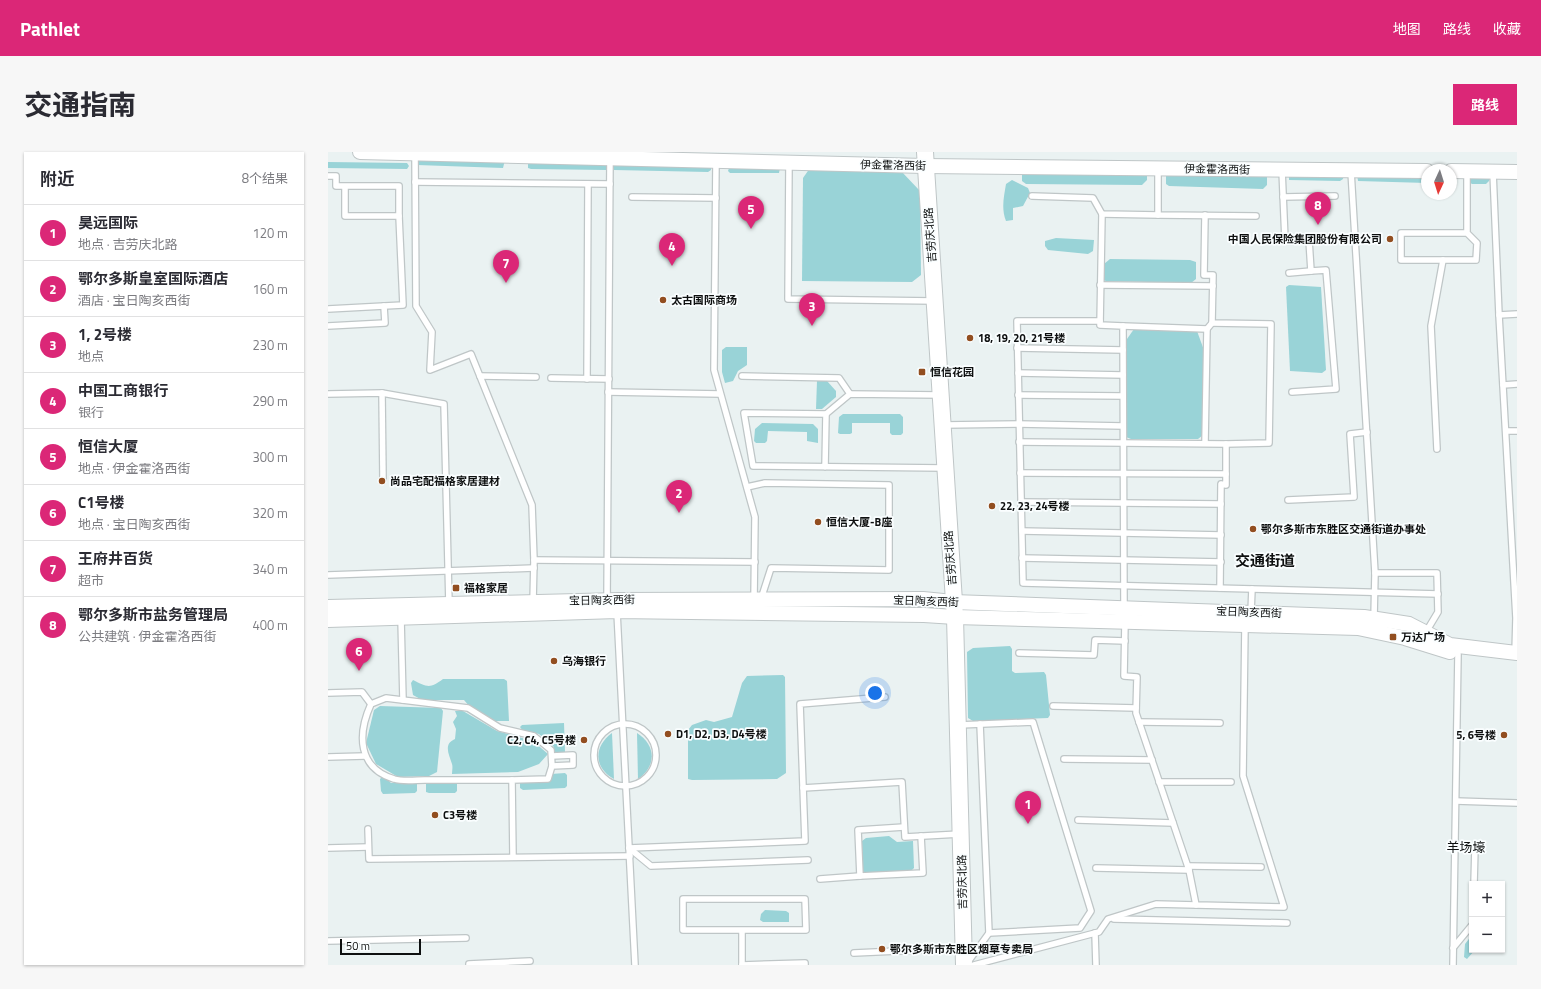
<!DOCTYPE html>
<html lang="zh">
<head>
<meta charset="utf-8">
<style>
  body { margin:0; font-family:"Titillium Web","Noto Sans SC",sans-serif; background:#f7f7f7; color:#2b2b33 }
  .controls { position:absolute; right:12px; bottom:12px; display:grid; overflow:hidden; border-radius:0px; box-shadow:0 1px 3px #0004 }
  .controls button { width:36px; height:36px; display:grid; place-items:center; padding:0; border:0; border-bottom:1px solid #e1e1e2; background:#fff; color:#2b2b33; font:20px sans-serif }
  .compass { position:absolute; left:1093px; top:12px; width:36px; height:36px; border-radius:50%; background:#fff; box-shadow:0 1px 3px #0004; rotate:184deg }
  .scale { position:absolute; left:12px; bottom:10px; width:81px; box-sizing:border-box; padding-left:4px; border:2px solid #0e1010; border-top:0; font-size:11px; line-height:14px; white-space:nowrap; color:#0e1010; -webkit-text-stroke:3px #fafeff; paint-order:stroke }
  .you { position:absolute; left:547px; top:541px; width:14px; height:14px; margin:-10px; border:3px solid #fff; border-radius:50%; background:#1a73e8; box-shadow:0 0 0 6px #1a73e833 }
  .badge { display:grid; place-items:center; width:26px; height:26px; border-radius:50%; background:#db2777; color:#fff; font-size:13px; font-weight:700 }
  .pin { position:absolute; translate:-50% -33px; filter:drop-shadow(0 1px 2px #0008) }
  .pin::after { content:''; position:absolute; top:21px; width:14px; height:12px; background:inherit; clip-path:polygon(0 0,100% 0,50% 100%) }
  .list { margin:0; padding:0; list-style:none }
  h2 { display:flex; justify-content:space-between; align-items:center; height:52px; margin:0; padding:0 16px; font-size:17px }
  h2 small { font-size:13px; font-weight:400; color:#7c7c81 }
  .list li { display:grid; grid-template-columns:26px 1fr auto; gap:12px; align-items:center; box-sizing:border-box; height:56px; padding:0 16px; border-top:1px solid #e1e1e2 }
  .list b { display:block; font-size:15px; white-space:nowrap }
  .list p { margin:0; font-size:13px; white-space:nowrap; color:#7c7c81 }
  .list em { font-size:13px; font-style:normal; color:#7c7c81 }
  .map { position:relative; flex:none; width:1189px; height:813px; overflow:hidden; border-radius:0px }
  header { display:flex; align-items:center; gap:24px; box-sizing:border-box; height:56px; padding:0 20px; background:#db2777; color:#fff }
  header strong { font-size:19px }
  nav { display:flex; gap:22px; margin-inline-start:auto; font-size:14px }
  .intro { display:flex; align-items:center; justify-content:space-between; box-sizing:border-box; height:96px; padding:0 24px }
  h1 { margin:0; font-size:28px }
  .button { padding:10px 18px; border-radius:0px; background:#db2777; color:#fff; font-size:14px; font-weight:700 }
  main { display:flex; gap:24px; padding:0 24px }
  aside { flex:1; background:#fff; border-radius:0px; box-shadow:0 1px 3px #0004 }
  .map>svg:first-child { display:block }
  .green { fill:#99d3d7 }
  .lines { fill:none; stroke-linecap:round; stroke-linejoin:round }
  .service-casing { stroke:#bfc6c7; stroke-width:8 }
  .tertiary-casing { stroke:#bfc6c7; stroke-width:16 }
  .secondary-casing { stroke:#bfc6c7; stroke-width:18 }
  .service { stroke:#fff; stroke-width:5.5 }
  .tertiary { stroke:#fff; stroke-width:14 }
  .secondary { stroke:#fff; stroke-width:16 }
  .poi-dot { fill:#924e20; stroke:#fafeff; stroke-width:1.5 }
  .labels { text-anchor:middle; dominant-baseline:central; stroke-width:3.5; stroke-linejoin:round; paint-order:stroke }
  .street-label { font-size:11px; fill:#0e1010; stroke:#fafeff }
  .poi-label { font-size:11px; font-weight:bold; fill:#0e1010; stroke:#fafeff; text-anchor:start }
  .quarter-label { font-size:13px; fill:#0e1010; stroke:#fafeff }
  .district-label { font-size:15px; font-weight:bold; fill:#0e1010; stroke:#fafeff }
</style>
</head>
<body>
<header>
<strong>Pathlet</strong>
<nav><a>地图</a><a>路线</a><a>收藏</a></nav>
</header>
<div class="intro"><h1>交通指南</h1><a class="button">路线</a></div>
<main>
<aside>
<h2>附近<small>8个结果</small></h2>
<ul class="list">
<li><span class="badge">1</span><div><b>昊远国际</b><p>地点 · 吉劳庆北路</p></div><em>120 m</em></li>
<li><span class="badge">2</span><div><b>鄂尔多斯皇室国际酒店</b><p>酒店 · 宝日陶亥西街</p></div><em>160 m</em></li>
<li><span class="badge">3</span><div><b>1, 2号楼</b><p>地点</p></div><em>230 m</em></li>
<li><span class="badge">4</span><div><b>中国工商银行</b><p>银行</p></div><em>290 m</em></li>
<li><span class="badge">5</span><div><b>恒信大厦</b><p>地点 · 伊金霍洛西街</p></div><em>300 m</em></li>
<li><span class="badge">6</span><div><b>C1号楼</b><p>地点 · 宝日陶亥西街</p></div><em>320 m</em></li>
<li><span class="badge">7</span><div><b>王府井百货</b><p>超市</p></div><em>340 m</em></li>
<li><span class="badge">8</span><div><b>鄂尔多斯市盐务管理局</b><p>公共建筑 · 伊金霍洛西街</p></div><em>400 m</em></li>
</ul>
</aside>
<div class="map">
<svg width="1189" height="813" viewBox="0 0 1189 813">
  <rect width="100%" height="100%" fill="#eaf2f2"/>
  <!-- green -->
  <g class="green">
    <path d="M200,7l78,2v9l-75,-1 -3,-1z"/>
    <path d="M89,8h88l-2,8 -86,-3z"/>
    <path d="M0,10l79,1 2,3 -2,3 -79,-1z"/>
    <path d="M285,13l98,1v4l-3,2 -94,-2z"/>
    <path d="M401,16h51l-1,5h-49l-2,-2z"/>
    <path d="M482,16l91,3 19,20 1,84 -9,7 -110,-1 1,-103z"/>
    <path d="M819,21v7l-5,5 -116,-1 -4,-3v-7z"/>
    <path d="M1099,21v10l-69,-2 -1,-7z"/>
    <path d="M939,22v11l-4,4 -94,-3 -3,-2v-9z"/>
    <path d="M961,22h55l-1,5 -3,2 -51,-1z"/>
    <path d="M1141,24h21l-1,5 -3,3h-14l-3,-2z"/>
    <path d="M684,28l16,8 2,5 -7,13 -10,2v12l-7,1c-5,-12 -2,-25 0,-37z"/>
    <path d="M728,86l38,2 -1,11 -5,3 -40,-4 -3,-4v-5z"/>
    <path d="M782,107l80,1 6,2v17l-5,4 -85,-2 -3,-1 1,-16z"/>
    <path d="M961,133l32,2 5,83 -4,3 -32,-2 -4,-84z"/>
    <path d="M806,177l63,2 8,22 -2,82 -5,4h-67l-5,-2 1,-98z"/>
    <path d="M398,195h21v18l-9,6 -5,10 -8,2 -3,-11v-22z"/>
    <path d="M489,229h10l9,10v6l-14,12h-6z"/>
    <path d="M515,262h57l3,3v16l-2,2h-9l-2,-2v-10h-38v10l-2,1h-10l-2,-1 1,-16z"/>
    <path d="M434,271l51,1 5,5v14l-11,-2v-9l-39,-1 -1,10 -2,2h-9l-2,-2 1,-12z"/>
    <path d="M682,494l2,3v22l3,2 29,-1 2,3 4,40 -2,3 -75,3 -5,-3 -1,-66 6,-4z"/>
    <path d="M455,523l2,2 1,96 -9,6 -85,1 -4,-1v-49l4,-5 14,-5 8,2 18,-5 10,-34 5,-7z"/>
    <path d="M115,527h61l3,2 2,40h-14l-25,-14 -6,-7h-42l-9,-5 -2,-12 2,-3c14,7 17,9 30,-1z"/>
    <path d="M52,554l61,2 2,3 -6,61 -8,4 -31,1 -22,-13 -10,-21 8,-33z"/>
    <path d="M127,559h8l34,20 36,10 15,13 -9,10 -21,8 -66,2c0,-3 1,-7 0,-10 -3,-10 -9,-20 3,-25l1,-10 -3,-7 4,-6z"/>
    <path d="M236,571l1,29 -11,1v-6l-15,-13 -16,-3 -3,-4 2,-2z"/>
    <path d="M284,581l2,46c-20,-11 -21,-32 -2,-46z"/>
    <path d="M309,581c19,12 20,33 1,46z"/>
    <path d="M237,621l2,2v11l-2,2 -42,2 -3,-2v-7l29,-1 2,-6z"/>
    <path d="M54,625h3l6,6 24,-1 2,2v7l-2,2 -32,1 -2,-3 -1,-12z"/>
    <path d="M100,630h26l3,2v7l-2,2h-26l-3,-1v-8z"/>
    <path d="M561,684l8,6 16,-1 1,27 -4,4 -44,2 -3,-3 -1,-30 4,-3z"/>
    <path d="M437,758l21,1 3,2v9h-26l-3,-2 1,-6z"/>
    <path d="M1144,783v15h3l-8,9 -3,-2 1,-13z"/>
  </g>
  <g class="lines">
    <!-- service casing -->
    <g class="service-casing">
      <g id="service">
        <path d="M87,2l1,152 16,26 -2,38 41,-16 61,151 2,55 -1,42"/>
        <path d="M388,10l-2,208 41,147 -1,82"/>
        <path d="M461,11l-1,136 146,2"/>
        <path d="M830,17v46l98,1"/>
        <path d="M954,18l3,70h24l2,31 15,-1 10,119 -44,3"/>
        <path d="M1023,19l24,402 -1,45"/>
        <path d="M1165,20l6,143 17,303 -1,35"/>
        <path d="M0,24h8v10h63v30h-54v-30"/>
        <path d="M87,30l195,2"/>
        <path d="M704,44l61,2 9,16 56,1"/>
        <path d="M304,45l84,1"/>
        <path d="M955,45l52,-1"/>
        <path d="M774,62l-2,111 23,1 1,281"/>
        <path d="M877,63l-1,60h9l-1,48 59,1 -2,119 -43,1"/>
        <path d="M1139,81l10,10 -1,17h-75v-27h66v-61"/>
        <path d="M961,121l22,-2"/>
        <path d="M772,133l113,1"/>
        <path d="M0,157l75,-4 -4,-89"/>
        <path d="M1171,163l18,-1"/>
        <path d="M772,169h-83l6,262 415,11"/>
        <path d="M0,174l57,-3 -1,-17"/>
        <path d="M795,174l84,3"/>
        <path d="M689,196l106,2"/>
        <path d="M690,221l105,2"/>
        <path d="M152,224l56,1"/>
        <path d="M414,224l97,2 11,16"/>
        <path d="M223,226l58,1"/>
        <path d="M259,227l1,-195"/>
        <path d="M1175,233l14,-1"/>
        <path d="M280,240l112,2"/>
        <path d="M54,241l1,86"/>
        <path d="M0,242l54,-1 62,11 5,200"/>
        <path d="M690,243l105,1"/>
        <path d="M498,262l24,-20 90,1"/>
        <path d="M616,273l75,-1 104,2"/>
        <path d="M1179,279h10"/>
        <path d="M691,290l207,2v41l-5,-1 -1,104"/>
        <path d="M877,291l2,-114 5,-6"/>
        <path d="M1109,297l-6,-123 12,-66"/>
        <path d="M497,315l1,-53 -82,-1 9,53 191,2"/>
        <path d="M692,321l206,1"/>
        <path d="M419,335l18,-4 124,2v85l-118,-2 -10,31"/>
        <path d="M960,348l66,-3 -4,-63 17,-2"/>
        <path d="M693,350l200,2"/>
        <path d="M694,379l199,4"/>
        <path d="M694,406l199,4"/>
        <path d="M206,408l221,2"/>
        <path d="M1047,421h62l1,39 -12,20"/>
        <path d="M0,423l206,-7"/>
        <path d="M279,448l3,-442"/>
        <path d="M289,460l18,353"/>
        <path d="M923,460l1,-23"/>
        <path d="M73,467l2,81"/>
        <path d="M797,470l-1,54 13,1 -1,36 53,157 7,35 88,2 -41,-131 2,-151"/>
        <path d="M691,501l75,2 1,-15 30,1"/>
        <path d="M0,541l34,-1 9,12"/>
        <path d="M725,554l83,2"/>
        <path d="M811,570l81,1"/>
        <circle cx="297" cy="603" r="31"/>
        <path d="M652,572l9,209"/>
        <path d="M631,573l74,-3 58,189 -11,17 -91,5 -21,29"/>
        <path d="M0,605l37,-1"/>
        <path d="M736,607l88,1"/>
        <path d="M184,628c-29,0 -58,0 -87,0 -9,0 -22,2 -31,-1 -36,-11 -37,-44 -23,-75l15,-6 82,10 32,20 34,8 17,14 1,16"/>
        <path d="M831,630h72"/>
        <path d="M475,636l99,-6 3,55 55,-3"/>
        <path d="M1128,649l61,2"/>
        <path d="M750,668l95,3"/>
        <path d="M576,675l-46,3 2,46 63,-3 -2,-37"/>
        <path d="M40,677l1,30 261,-3"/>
        <path d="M0,696l40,-1"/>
        <path d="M301,696l176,-7 -5,-137 85,-7"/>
        <path d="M301,696l22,18 157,-6"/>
        <path d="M185,705l-1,-77 36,-1 4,-13 21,-1v-10l-21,1"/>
        <path d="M860,714l73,1"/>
        <path d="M768,716l93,2"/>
        <path d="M492,727l40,-3"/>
        <path d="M1146,732l1,-37"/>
        <path d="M786,767l173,4"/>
        <path d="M414,778h-59v-31h122l1,31h-64v35"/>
        <path d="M767,781l1,32"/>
        <path d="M0,789l138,-3"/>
        <path d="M1125,796l19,-23"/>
        <path d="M526,801l109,-5"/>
        <path d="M141,813v-1l61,-3"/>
        <path d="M414,813l63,-2v2"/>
        <path d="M646,813l125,-33 9,-13 48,-15 40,1"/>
        <path d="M1125,813l5,-311"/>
      </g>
    </g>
    <!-- tertiary casing -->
    <g class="tertiary-casing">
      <g id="tertiary">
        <path d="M32,0l565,14 502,5"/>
        <path d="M1123,19l66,1"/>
        <path d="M0,455l290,-7 305,-1 30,3 411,15 45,7 41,21 67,8"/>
        <path d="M0,468l289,-9 307,4 31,2 403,11 47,10 45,14"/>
      </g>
    </g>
    <!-- secondary casing -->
    <g class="secondary-casing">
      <path id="secondary" d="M597,0l30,465 9,348"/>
    </g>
    <!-- service -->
    <use href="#service" class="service"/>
    <!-- tertiary -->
    <use href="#tertiary" class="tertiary"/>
    <!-- secondary -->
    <use href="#secondary" class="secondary"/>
  </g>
  <!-- markers -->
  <g class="poi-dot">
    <circle cx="1062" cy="87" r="4"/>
    <circle cx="335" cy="148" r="4"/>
    <circle cx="642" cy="186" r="4"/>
    <rect x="590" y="216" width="8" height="8" rx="2"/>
    <circle cx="54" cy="329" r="4"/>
    <circle cx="664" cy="354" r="4"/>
    <circle cx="490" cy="370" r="4"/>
    <circle cx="925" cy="377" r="4"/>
    <rect x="124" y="432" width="8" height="8" rx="2"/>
    <rect x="1061" y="481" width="8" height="8" rx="2"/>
    <circle cx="226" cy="509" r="4"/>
    <circle cx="340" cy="582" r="4"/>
    <circle cx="1176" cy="583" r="4"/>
    <circle cx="256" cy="588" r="4"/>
    <circle cx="107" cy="663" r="4"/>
    <circle cx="554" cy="797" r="4"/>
  </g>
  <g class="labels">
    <!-- street labels -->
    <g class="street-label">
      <text transform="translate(565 13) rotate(1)">伊金霍洛西街</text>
      <text transform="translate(889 17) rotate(1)">伊金霍洛西街</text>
      <text transform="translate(602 83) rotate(-94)">吉劳庆北路</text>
      <text transform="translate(622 406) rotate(-94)">吉劳庆北路</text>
      <text transform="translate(274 448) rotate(-1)">宝日陶亥西街</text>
      <text transform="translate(598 449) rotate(2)">宝日陶亥西街</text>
      <text transform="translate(921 460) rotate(2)">宝日陶亥西街</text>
      <text transform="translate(634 730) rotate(-91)">吉劳庆北路</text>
    </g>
    <!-- poi labels -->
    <g class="poi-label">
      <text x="1054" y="87" text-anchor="end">中国人民保险集团股份有限公司</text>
      <text x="343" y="148">太古国际商场</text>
      <text x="650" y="186">18, 19, 20, 21号楼</text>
      <text x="602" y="220">恒信花园</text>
      <text x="62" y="329">尚品宅配福格家居建材</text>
      <text x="672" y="354">22, 23, 24号楼</text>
      <text x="498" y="370">恒信大厦-B座</text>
      <text x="933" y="377">鄂尔多斯市东胜区交通街道办事处</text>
      <text x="136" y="436">福格家居</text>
      <text x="1073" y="485">万达广场</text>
      <text x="234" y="509">乌海银行</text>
      <text x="348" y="582">D1, D2, D3, D4号楼</text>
      <text x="1168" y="583" text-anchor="end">5, 6号楼</text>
      <text x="248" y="588" text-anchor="end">C2, C4, C5号楼</text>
      <text x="115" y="663">C3号楼</text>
      <text x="562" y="797">鄂尔多斯市东胜区烟草专卖局</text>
    </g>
    <!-- quarter labels -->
    <g class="quarter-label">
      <text x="1138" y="695">羊场壕</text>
    </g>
    <!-- district labels -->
    <g class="district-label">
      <text x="937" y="408">交通街道</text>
    </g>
  </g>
</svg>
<div class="controls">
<button>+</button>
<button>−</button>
</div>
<svg class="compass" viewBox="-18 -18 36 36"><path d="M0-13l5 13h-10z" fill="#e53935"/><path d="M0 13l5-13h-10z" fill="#7c7c81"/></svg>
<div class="scale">50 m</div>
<div class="you"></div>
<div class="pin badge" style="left:700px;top:672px">1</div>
<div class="pin badge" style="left:351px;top:361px">2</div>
<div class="pin badge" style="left:484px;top:174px">3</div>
<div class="pin badge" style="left:344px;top:114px">4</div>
<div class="pin badge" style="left:423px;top:77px">5</div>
<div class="pin badge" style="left:31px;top:519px">6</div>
<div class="pin badge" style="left:178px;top:131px">7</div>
<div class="pin badge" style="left:990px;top:73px">8</div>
</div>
</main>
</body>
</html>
